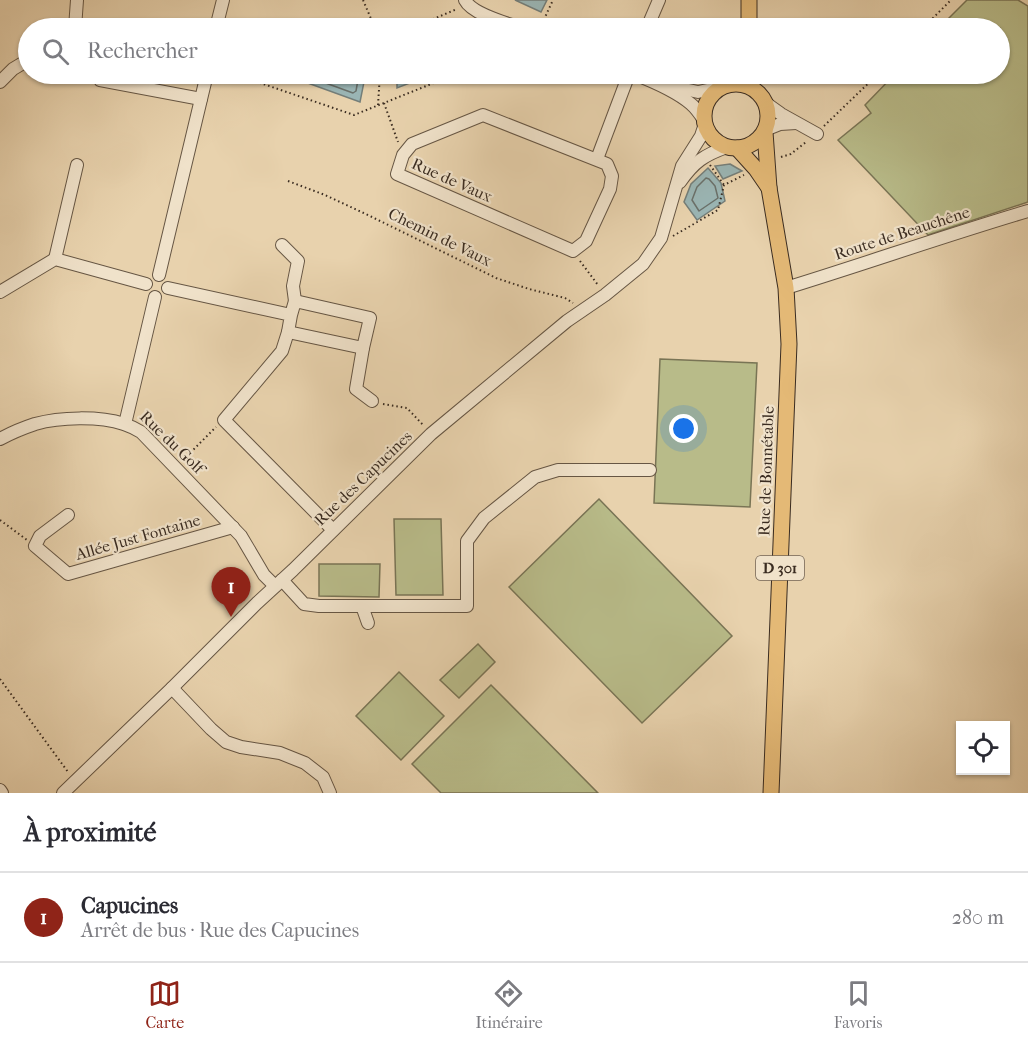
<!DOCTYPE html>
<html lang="fr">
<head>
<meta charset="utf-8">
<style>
  body { margin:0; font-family:"IM FELL French Canon",serif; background:#f2f2f3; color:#2b2b33 }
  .controls { position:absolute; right:18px; bottom:18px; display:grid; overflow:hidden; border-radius:0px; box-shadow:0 2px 4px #0004 }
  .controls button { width:54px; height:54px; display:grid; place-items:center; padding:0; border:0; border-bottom:2px solid #e1e1e2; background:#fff; color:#2b2b33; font:30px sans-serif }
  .you { position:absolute; left:684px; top:429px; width:21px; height:21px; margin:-15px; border:4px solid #fff; border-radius:50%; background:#1a73e8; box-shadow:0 0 0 9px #1a73e833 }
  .badge { display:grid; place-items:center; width:39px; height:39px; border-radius:50%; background:#8f2418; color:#fff; font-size:20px; font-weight:700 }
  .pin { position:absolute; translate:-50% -50px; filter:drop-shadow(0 2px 3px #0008) }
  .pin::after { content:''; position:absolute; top:32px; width:21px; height:18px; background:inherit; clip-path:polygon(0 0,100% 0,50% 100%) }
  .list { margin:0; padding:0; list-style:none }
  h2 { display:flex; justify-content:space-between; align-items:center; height:78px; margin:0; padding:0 24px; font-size:26px }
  h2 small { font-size:20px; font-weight:400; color:#7c7c81 }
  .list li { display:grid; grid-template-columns:39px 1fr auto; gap:18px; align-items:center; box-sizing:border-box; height:90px; padding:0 24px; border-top:2px solid #e1e1e2 }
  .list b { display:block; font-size:22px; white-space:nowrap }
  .list p { margin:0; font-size:20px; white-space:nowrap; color:#7c7c81 }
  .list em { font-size:20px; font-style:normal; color:#7c7c81 }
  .icon { flex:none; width:33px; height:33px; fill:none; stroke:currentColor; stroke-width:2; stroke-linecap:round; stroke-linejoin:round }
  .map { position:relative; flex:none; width:1028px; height:793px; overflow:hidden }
  .search { position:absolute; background:#fff; box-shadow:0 2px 4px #0004; left:18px; right:18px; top:18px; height:66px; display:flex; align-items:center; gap:15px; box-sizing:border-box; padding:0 21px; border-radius:33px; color:#7c7c81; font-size:22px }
  .sheet { height:168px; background:#fff }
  nav { display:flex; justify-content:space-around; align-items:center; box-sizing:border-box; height:84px; border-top:2px solid #e1e1e2; background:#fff; font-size:16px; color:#7c7c81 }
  nav a { display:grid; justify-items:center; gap:3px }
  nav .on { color:#8f2418 }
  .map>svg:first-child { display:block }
  .grass { fill:#b8bb89; stroke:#797455; stroke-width:1.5 }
  .water { fill:#9ab5b4; stroke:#747e79; stroke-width:1.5 }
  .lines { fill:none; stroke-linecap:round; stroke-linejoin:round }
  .shore { stroke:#6a706a; stroke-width:1.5 }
  .minor-casing { stroke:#665644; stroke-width:14 }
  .major-casing { stroke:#3a2c21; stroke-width:17 }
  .path { stroke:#3a2c21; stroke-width:2; stroke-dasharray:1.5 3; stroke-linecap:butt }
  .minor { stroke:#f0e2ca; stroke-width:12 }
  .major { stroke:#e4b976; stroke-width:15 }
  .labels { text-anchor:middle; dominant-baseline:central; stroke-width:4.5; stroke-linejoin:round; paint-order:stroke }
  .shield { fill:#f0e2ca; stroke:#716354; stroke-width:1.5 }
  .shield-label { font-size:15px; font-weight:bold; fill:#3a2c21 }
  .street-label { font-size:16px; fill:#3a2c21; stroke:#f0e2ca }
</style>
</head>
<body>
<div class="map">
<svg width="1028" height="793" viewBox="0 0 1028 793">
  <rect width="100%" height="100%" fill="#e8d2ad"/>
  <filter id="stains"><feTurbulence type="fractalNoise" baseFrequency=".00333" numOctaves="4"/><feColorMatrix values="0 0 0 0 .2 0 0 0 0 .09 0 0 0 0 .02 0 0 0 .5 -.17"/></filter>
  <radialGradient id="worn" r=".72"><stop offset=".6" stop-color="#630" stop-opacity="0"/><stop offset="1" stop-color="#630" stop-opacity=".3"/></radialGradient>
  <!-- grass -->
  <g class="grass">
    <path d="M967,0h51l10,6v196l-100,33 -90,-95 33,-27 -6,-8 30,-31h105v-46h-61z"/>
    <path d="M660,359l97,4 -7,144 -96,-4z"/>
    <path d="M599,499l133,137 -90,87 -133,-136z"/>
    <path d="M394,519h47l2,76h-47z"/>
    <path d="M319,564h61l-1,33 -60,-1z"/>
    <path d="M478,644l17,18 -36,36 -19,-18z"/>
    <path d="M399,672l45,44 -43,44 -45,-44z"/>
    <path d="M491,685l107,108h-157l-29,-29z"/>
  </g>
  <!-- water -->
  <g class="water">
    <path d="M515,0h32l-6,12z"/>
    <path d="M283,74h82v3l-5,25z"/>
    <path d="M397,74h36l-36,14z"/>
    <path d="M730,164l12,7 -19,8 -8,-13z"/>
    <path d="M708,168l13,15 4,18 -28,19 -13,-18 7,-18z"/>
  </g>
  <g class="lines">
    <!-- shore -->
    <g class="shore">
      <path d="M301,74l52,19 3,-2 3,-17"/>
      <path d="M706,178l3,1 6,7 3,12 -19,13 -7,-11 5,-13z"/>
    </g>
    <!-- minor casing -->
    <g class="minor-casing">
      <g id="minor">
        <path d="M465,0c7,14 41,23 56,28"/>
        <path d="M75,28l2,-28"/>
        <path d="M216,28l7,-28"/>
        <path d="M647,28l12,-28"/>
        <path d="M97,74l3,6 101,19"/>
        <path d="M634,74c18,7 43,18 57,30 5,4 9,10 13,16"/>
        <path d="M0,82l13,-13 15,-9"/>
        <path d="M666,85l32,7 23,-5"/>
        <path d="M767,104l14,10 36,20"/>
        <path d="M483,115l124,49 5,12 -2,13 -24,52 -13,10 -176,-77 6,-19 9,-11z"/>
        <path d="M765,130l15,-6 16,-1"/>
        <path d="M597,159l32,-85"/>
        <path d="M680,182c14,-20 24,-27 47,-35"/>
        <path d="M282,245l16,16 -5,25 2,15"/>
        <path d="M55,259l22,-94"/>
        <path d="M159,275l48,-201"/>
        <path d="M168,288l123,27 -3,17 75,16 7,-30 -75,-17 -4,14"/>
        <path d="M786,288c81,-25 161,-53 242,-77"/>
        <path d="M0,292l55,-33 91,25"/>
        <path d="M288,332l-6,19 -58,69 109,110"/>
        <path d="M363,348l-7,41 16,12"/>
        <path d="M125,424l30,-127"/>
        <path d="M0,439c11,-6 23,-11 35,-15 25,-7 64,-8 89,0 6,2 12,5 17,8l100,104 23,39 11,11"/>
        <path d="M68,515l-28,21 -5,10 33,28 165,-47"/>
        <path d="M282,580l22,24 15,2h148v-65l17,-23 51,-41 23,-7h92"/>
        <path d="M362,606l6,17"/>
        <path d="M172,688l39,41 15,13 15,5 39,6 25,10 18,14 7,16"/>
        <path d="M0,790l2,3"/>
        <path d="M63,793l109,-105 85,-85 36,-33 138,-136 136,-113 38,-26 38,-31 18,-26 21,-72 19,-30 4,-12"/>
      </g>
    </g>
    <!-- major casing -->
    <g class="major-casing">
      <g id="major">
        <path d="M749,0v28"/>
        <circle cx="736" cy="116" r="32"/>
        <path d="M765,132l4,56 17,100 3,56 -18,449"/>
        <path d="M737,148l19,21 13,19"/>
      </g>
    </g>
    <!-- path -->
    <g class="path">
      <path d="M363,0l12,28"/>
      <path d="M412,28l45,-19"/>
      <path d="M540,28l13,-28"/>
      <path d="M923,28l28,-28"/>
      <path d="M234,74l120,41 102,-41"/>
      <path d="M384,103l14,39"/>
      <path d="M378,105l2,-31"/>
      <path d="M824,126l54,-52"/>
      <path d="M781,157l10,-3 15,-12"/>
      <path d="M710,165l14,20"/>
      <path d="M288,181l37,14 45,21 126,62 33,11 36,9 8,5"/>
      <path d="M673,236l45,-26 6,-25 20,-10"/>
      <path d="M580,261l18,24"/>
      <path d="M383,404l24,4 17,18"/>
      <path d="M184,459l32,-32"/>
      <path d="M0,520l27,20"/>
      <path d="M0,679l68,93"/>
    </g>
    <!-- minor -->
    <use href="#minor" class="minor"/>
    <!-- major -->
    <use href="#major" class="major"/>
  </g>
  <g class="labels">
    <!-- shield labels -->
    <rect class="shield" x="756" y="556" width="48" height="24" rx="4.5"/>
    <g class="shield-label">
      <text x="780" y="568">D 301</text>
    </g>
    <!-- street labels -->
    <g class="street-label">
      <text transform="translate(452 180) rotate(24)">Rue de Vaux</text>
      <text transform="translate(902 233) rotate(-18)">Route de Beauchêne</text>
      <text transform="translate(440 237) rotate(26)">Chemin de Vaux</text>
      <text transform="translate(172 442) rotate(44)">Rue du Golf</text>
      <text transform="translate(766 471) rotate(-88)">Rue de Bonnétable</text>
      <text transform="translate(363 478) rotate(-44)">Rue des Capucines</text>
      <text transform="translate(138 537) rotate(-16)">Allée Just Fontaine</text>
    </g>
  </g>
  <rect width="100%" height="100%" filter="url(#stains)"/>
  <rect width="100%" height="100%" fill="url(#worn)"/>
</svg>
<div class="controls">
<button><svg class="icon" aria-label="locate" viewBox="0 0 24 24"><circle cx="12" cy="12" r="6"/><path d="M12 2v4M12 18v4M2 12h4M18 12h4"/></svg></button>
</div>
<div class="you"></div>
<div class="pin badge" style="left:231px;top:617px">1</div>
<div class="search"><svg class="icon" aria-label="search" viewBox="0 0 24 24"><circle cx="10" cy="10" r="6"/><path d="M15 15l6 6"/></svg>Rechercher</div>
</div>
<section class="sheet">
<h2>À proximité<small></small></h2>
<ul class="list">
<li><span class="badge">1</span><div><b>Capucines</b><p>Arrêt de bus · Rue des Capucines</p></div><em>280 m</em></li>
</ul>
</section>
<nav>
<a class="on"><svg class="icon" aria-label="map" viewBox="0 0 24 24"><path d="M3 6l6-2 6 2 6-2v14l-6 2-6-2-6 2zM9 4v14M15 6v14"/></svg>Carte</a>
<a><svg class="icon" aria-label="directions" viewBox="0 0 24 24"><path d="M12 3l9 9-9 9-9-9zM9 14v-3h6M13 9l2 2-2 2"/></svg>Itinéraire</a>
<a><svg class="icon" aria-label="saved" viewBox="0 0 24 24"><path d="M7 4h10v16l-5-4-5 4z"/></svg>Favoris</a>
</nav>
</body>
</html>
